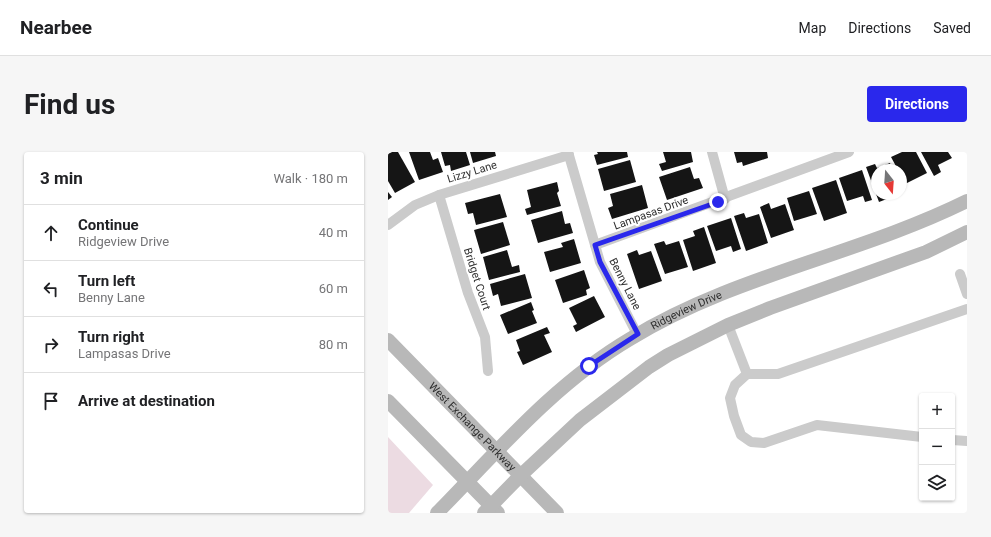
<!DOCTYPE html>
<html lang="en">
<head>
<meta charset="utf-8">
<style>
  body { margin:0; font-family:Roboto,sans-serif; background:#f6f6f6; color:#202124 }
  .controls { position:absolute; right:12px; bottom:12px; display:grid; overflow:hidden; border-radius:4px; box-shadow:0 1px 3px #0004 }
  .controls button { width:36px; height:36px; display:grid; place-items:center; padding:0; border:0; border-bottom:1px solid #e0e0e0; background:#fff; color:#202124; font:20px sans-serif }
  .compass { position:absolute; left:483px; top:12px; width:36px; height:36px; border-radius:50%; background:#fff; box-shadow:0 1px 3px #0004; rotate:163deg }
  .stop { position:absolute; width:12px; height:12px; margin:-9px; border:3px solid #2a28ec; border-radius:50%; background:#fff }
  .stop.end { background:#2a28ec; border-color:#fff; box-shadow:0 1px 4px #0008 }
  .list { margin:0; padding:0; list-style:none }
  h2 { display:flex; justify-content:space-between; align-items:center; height:52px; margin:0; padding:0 16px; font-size:17px }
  h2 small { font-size:13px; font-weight:400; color:#757577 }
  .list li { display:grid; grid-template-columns:26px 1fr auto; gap:12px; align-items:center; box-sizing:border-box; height:56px; padding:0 16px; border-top:1px solid #e0e0e0 }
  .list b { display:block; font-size:15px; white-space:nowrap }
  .list p { margin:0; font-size:13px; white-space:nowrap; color:#757577 }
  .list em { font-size:13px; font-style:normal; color:#757577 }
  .icon { flex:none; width:22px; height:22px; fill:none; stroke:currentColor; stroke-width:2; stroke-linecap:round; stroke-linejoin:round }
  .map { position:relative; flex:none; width:579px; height:361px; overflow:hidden; border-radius:4px }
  header { display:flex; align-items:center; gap:24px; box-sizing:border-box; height:56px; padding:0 20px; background:#fff; border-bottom:1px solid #e0e0e0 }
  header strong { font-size:19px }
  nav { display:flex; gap:22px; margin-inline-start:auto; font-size:14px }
  .intro { display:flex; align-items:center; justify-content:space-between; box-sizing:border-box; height:96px; padding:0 24px }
  h1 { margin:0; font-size:28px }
  .button { padding:10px 18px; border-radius:4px; background:#2a28ec; color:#fff; font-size:14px; font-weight:700 }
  main { display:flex; gap:24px; padding:0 24px }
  aside { flex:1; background:#fff; border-radius:4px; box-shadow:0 1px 3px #0004 }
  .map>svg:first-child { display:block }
  .green { fill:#ecdbe2 }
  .building { fill:#151515 }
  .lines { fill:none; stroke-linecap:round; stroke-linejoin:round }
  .street { stroke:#cbcbcb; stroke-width:10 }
  .secondary { stroke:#b8b8b8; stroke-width:14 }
  .route { stroke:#2a28ec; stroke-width:5 }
  .labels { text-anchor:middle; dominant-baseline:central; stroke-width:4; stroke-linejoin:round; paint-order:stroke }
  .street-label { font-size:11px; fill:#2e2e2e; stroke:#fff }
</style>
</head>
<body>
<header>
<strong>Nearbee</strong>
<nav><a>Map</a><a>Directions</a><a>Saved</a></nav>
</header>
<div class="intro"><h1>Find us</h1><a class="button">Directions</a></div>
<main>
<aside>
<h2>3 min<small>Walk · 180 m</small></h2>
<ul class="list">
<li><svg class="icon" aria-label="ahead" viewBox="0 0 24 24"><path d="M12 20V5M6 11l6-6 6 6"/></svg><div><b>Continue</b><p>Ridgeview Drive</p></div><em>40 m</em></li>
<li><svg class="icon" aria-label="left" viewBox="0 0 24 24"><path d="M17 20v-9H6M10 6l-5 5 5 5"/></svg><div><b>Turn left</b><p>Benny Lane</p></div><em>60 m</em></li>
<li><svg class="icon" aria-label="right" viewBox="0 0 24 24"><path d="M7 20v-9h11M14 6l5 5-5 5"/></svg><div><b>Turn right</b><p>Lampasas Drive</p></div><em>80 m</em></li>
<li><svg class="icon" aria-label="arrive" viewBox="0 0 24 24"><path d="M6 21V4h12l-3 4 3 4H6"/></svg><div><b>Arrive at destination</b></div></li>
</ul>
</aside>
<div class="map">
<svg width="579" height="361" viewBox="0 0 579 361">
  <rect width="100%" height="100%" fill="#fff"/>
  <!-- green -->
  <path class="green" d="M0,285l45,48 -24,28h-21z"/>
  <!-- building -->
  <g class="building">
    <path d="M4,0h6l17,30 -20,11 -7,-12v-27z"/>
    <path d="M21,0h21l3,8 5,-2 5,14 -24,8z"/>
    <path d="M53,0h25l4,13 -19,6 -1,-6 -5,1z"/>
    <path d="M82,0h25l1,4 -23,7z"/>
    <path d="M209,0h30l1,5 -31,8 -3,-10 4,-1z"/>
    <path d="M275,0h28l2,10 -31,9 -3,-7 7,-2z"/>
    <path d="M346,0h33l1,6 -25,8 -1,-4 -5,1z"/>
    <path d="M514,0h14l11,21 -22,11 -4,-8v-6h-3l-7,-13z"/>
    <path d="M533,0h27l4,6 -14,7 3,7 -7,4z"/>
    <path d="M242,8l6,22 -32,9 -6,-22z"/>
    <path d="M502,11l2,7h-15v24h23l-21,8 -13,-35 9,-3 2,4z"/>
    <path d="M302,15l4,12 5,-1 4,10 -36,12 -8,-23z"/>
    <path d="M474,18l10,30 -7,2 -2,-6 -16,5 -8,-23z"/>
    <path d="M448,28l11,33 -23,8 -12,-33z"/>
    <path d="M169,30l2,9 -2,2 4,13 -34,9 -2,-6 6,-2 -4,-17z"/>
    <path d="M254,33l6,23 -36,11 -4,-11 5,-2 -3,-12z"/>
    <path d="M421,39l8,23 -23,7 -7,-23z"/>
    <path d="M0,40l4,5 -4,3z"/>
    <path d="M112,42l7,23 -31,8 -3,-12 -5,1 -3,-11z"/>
    <path d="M381,51l2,6 14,-5 9,26 -23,8 -11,-31z"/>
    <path d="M174,59l3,13 5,-1 3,10 -35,10 -7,-23z"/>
    <path d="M356,61l2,5 13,-4 9,29 -22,8 -12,-35z"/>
    <path d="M343,66l10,31 -8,3 -2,-6 -15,5 -9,-25z"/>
    <path d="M115,70l7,23 -29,9 -7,-24z"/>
    <path d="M316,75l12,36 -23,8 -10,-31 12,-4 -2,-5z"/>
    <path d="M186,87l7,24 -31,9 -6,-20 19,-5 -2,-4z"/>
    <path d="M276,89l2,4 13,-4 9,26 -23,7 -11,-30z"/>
    <path d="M119,98l5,17 7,-2 1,7 -31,8 -6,-23z"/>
    <path d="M249,98l2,5 12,-4 11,30 -23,8 -12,-35z"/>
    <path d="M196,118l6,18 -4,2 1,5 -24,8 -8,-23z"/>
    <path d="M137,122l7,24 -31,8 -3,-12 -5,2 -3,-12z"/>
    <path d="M206,144l11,21 -29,15 -3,-6 4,-2 -8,-16z"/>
    <path d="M143,150l3,8 -2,1 5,12 -29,11 -8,-19z"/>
    <path d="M159,175l3,6 -6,2 8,17 -29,13 -6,-13 3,-1 -4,-11z"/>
  </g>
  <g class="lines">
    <!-- street -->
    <g class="street">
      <path d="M180,0l32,110 37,72"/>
      <path d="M324,0l13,47"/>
      <path d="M51,43l29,98 17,44 3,34"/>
      <path d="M0,73l27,-20 24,-10 130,-40"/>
      <path d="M207,93l254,-93"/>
      <path d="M572,122l7,20"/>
      <path d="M340,173l19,49"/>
      <path d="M534,285l-105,-12 -53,18 -13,-1 -10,-7 -7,-19 -4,-18 5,-13 12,-11h31l189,-65"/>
      <path d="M564,288l15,1"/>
    </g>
    <!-- secondary -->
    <g class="secondary">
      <path id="s1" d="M0,188l169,173"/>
      <path d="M0,249l110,112"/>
      <path id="s2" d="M49,361c61,-62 117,-129 193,-174 104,-64 228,-84 337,-138"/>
      <path d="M96,361l36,-37 60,-56 69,-53 19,-12 60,-30 42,-17 156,-56 41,-20"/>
    </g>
  </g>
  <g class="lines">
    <!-- route -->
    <path class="route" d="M201,214l49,-32 -38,-72 -5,-17 123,-43"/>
  </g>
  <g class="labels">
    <!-- street labels -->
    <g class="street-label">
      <text transform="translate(84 20) rotate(-17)">Lizzy Lane</text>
      <text transform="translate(263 61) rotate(-20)">Lampasas Drive</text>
      <text transform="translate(89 127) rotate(72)">Bridget Court</text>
      <text transform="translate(237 132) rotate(63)">Benny Lane</text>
      <text stroke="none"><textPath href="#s2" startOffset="324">Ridgeview Drive</textPath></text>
      <text stroke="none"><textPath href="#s1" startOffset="121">West Exchange Parkway</textPath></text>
    </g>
  </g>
</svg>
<div class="controls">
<button>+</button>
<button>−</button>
<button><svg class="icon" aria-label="layers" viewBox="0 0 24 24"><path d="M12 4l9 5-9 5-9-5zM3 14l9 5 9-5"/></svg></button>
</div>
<svg class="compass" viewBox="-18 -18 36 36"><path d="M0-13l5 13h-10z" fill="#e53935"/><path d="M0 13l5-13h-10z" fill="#757577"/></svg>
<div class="stop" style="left:201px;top:214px"></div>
<div class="stop end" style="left:330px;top:50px"></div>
</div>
</main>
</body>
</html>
